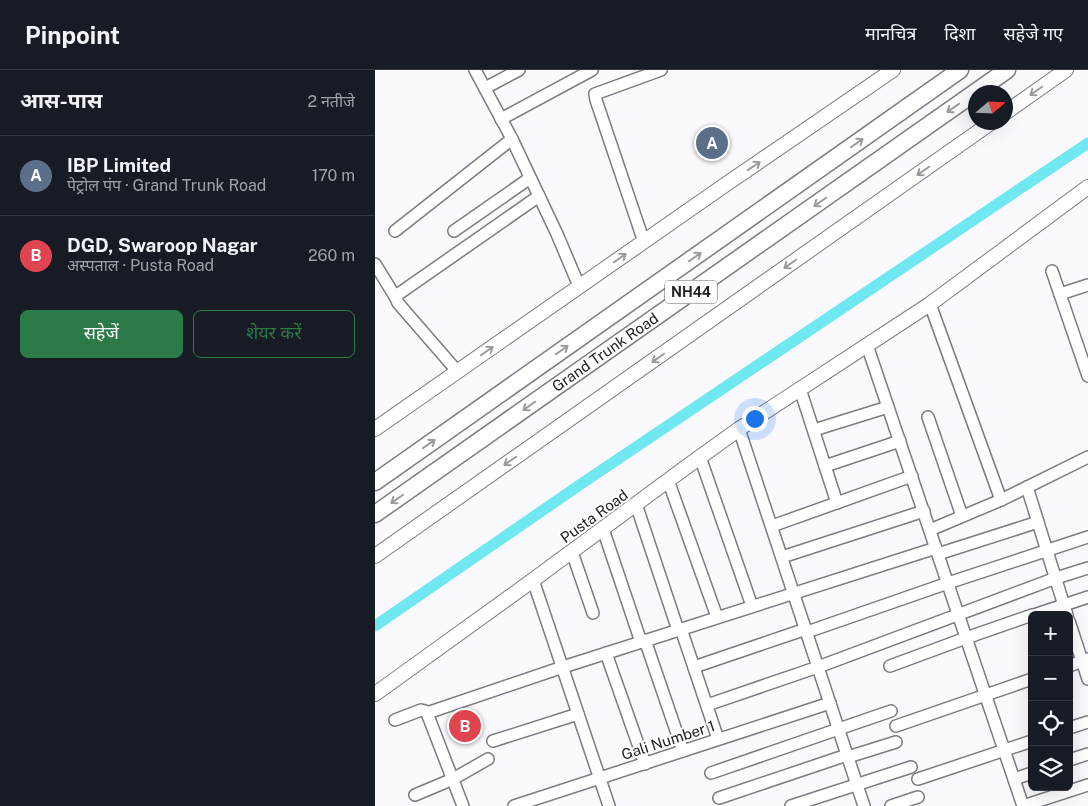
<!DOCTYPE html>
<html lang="hi">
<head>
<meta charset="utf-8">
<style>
  body { margin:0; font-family:"Public Sans","Noto Sans Devanagari",sans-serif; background:#242831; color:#f1f3f6 }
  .controls { position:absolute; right:15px; bottom:15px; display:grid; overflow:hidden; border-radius:8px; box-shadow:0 5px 20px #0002 }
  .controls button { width:45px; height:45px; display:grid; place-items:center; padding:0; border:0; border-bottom:1px solid #363941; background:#171b24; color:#f1f3f6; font:25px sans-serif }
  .compass { position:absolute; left:593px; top:15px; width:45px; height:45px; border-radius:50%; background:#171b24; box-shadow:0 5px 20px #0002; rotate:71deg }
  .you { position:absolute; left:379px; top:348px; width:18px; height:18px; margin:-12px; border:4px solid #fff; border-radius:50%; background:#1a73e8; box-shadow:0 0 0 8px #1a73e833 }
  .badge { display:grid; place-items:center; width:32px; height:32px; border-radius:50%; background:#2d7a49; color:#fff; font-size:16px; font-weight:700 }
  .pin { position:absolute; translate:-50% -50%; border:2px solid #fff; box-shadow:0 1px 5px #0006 }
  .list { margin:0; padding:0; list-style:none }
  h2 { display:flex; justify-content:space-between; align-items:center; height:65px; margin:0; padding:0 20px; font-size:21px }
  h2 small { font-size:16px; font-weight:400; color:#9ea1a6 }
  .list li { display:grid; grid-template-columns:32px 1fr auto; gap:15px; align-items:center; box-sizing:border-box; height:80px; padding:0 20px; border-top:1px solid #363941 }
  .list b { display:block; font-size:19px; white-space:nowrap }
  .list p { margin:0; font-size:16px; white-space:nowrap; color:#9ea1a6 }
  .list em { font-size:16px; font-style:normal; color:#9ea1a6 }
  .actions { display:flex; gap:10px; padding:15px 20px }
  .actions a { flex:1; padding:11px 0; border:1px solid #2d7a49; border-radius:8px; text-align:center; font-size:18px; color:#2d7a49 }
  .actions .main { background:#2d7a49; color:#fff }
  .icon { flex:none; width:28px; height:28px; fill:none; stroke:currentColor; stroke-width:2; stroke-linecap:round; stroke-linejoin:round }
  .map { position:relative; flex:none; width:713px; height:736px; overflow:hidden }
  header { display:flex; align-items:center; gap:30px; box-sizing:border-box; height:70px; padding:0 25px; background:#171b24; border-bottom:1px solid #363941 }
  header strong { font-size:24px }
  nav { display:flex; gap:28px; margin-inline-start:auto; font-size:18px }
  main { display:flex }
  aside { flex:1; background:#171b24 }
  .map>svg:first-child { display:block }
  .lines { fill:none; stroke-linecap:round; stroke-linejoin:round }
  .canal { stroke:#6fe8f2; stroke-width:11 }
  .minor-casing { stroke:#7b7b82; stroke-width:14 }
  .major-casing { stroke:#7b7b82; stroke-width:16 }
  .highway-casing { stroke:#7b7b82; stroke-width:19 }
  .minor { stroke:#fff; stroke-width:11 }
  .major { stroke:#fff; stroke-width:14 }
  .highway { stroke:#fff; stroke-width:16 }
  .oneway { stroke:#9b9b9c }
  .labels { text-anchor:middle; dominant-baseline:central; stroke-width:4; stroke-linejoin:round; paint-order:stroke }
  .shield { fill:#fff; stroke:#646466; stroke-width:1 }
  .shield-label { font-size:14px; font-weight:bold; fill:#212124 }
  .street-label { font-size:15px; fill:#212124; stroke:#fff }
</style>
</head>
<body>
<header>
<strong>Pinpoint</strong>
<nav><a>मानचित्र</a><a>दिशा</a><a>सहेजे गए</a></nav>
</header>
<main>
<aside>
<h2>आस-पास<small>2 नतीजे</small></h2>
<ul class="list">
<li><span class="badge" style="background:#5c6f8a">A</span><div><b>IBP Limited</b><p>पेट्रोल पंप · Grand Trunk Road</p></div><em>170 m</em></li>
<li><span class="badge" style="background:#e0444e">B</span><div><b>DGD, Swaroop Nagar</b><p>अस्पताल · Pusta Road</p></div><em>260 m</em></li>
</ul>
<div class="actions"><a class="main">सहेजें</a><a>शेयर करें</a></div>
</aside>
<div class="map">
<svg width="713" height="736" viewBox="0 0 713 736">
  <rect width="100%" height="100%" fill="#f9f9fe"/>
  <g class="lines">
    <!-- canal -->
    <path class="canal" d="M0,556l203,-140 510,-343"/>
    <!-- minor casing -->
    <g class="minor-casing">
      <g id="minor">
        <path d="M100,0l37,69 45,95 22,52"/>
        <path d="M110,18l34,-18"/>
        <path d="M126,49l91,-49"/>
        <path d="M20,161l117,-92"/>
        <path d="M79,161l76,-53"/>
        <path d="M269,172l-48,-142 -1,-6 66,-24"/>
        <path d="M0,194l21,34"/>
        <path d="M677,201l36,105"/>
        <path d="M685,224l28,-9"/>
        <path d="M555,234l71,196"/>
        <path d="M492,275l156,461"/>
        <path d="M82,301l-59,-68 -2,-5 1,-3 142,-99"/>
        <path d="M425,319l37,114"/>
        <path d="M553,347l34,99"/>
        <path d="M364,359l125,377"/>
        <path d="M439,360l74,-23"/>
        <path d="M325,387l52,149"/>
        <path d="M450,396l75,-25"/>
        <path d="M293,410l49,137"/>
        <path d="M652,417l40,128"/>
        <path d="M261,434l42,126"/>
        <path d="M397,456l140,-50"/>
        <path d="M228,459l38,113"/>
        <path d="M555,460l71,-30 87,-43"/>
        <path d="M197,482l21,61"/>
        <path d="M563,484l100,-32"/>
        <path d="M407,487l142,-46"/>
        <path d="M158,510l76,226"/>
        <path d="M659,545l54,-18"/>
        <path d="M694,551l19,58"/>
        <path d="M306,559l37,110"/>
        <path d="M432,562l141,-49 140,-46"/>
        <path d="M270,570l38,111"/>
        <path d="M231,583l39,111"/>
        <path d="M515,596l76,-28 66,-23"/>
        <path d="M694,596l19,-7"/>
        <path d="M319,597l112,-38"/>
        <path d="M332,635l111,-38 238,-89 32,-10"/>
        <path d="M52,643l136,-46 373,-119"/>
        <path d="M20,650l26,-10 4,1 2,2 36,93"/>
        <path d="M521,656l136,-47"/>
        <path d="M694,658l19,-6"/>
        <path d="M118,671l85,-27"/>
        <path d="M473,687l48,-15"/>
        <path d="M694,690l19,-6"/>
        <path d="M336,703l180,-62"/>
        <path d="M543,709l114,-38"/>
        <path d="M639,709l18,-6"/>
        <path d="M40,725l38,-16 35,-20"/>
        <path d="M344,728l128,-43"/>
        <path d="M139,736l316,-103"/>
        <path d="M416,736l120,-39"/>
        <path d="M516,736l27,-9"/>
        <path d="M648,736l65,-21"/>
      </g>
    </g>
    <!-- major casing -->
    <g class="major-casing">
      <g id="major">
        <path d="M630,43l61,-43"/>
        <path d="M0,359l347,-242 171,-117"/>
        <path d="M0,486l617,-434"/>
        <path d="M0,624l158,-114 156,-115 50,-36 191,-125 158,-117"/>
      </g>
    </g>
    <!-- highway casing -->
    <g class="highway-casing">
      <g id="highway">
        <path d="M0,412l585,-412"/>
        <path d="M0,444l632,-444"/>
      </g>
    </g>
    <!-- minor -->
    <use href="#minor" class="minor"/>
    <!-- major -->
    <use href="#major" class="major"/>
    <!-- highway -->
    <use href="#highway" class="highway"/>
  </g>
  <!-- one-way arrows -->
  <defs><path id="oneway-shaft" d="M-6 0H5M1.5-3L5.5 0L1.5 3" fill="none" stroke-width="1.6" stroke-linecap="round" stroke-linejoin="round" transform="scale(1.25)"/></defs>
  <g class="oneway">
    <use href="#oneway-shaft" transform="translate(661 21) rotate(145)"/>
    <use href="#oneway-shaft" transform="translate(578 38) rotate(145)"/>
    <use href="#oneway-shaft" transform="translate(482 73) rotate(-35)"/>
    <use href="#oneway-shaft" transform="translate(379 96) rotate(-34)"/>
    <use href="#oneway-shaft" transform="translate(548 101) rotate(145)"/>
    <use href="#oneway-shaft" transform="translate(445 132) rotate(145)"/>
    <use href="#oneway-shaft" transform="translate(320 187) rotate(-35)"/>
    <use href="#oneway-shaft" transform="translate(245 188) rotate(-35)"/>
    <use href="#oneway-shaft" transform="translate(415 194) rotate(145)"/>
    <use href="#oneway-shaft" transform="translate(187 280) rotate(-35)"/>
    <use href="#oneway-shaft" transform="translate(112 281) rotate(-35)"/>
    <use href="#oneway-shaft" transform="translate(283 288) rotate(145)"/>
    <use href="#oneway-shaft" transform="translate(154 336) rotate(145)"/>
    <use href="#oneway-shaft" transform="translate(54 374) rotate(-35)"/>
    <use href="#oneway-shaft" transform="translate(135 391) rotate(145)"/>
    <use href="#oneway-shaft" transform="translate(22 429) rotate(145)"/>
  </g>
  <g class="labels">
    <!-- shield labels -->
    <rect class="shield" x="290" y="210.5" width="52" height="23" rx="4"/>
    <g class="shield-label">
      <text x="316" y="222">NH44</text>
    </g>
    <!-- street labels -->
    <g class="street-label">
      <text transform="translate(230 282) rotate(-35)">Grand Trunk Road</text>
      <text transform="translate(219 446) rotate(-36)">Pusta Road</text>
      <text transform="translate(293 670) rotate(-18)">Gali Number 1</text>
    </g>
  </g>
</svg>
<div class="controls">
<button>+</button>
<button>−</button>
<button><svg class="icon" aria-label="locate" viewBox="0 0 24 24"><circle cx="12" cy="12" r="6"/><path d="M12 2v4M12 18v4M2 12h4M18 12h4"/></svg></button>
<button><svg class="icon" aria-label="layers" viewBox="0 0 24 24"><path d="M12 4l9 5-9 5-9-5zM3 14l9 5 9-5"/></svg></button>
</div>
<svg class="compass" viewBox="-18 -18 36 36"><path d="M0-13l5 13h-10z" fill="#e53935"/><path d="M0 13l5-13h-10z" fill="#9ea1a6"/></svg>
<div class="you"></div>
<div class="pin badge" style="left:337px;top:73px;background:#5c6f8a">A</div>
<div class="pin badge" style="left:90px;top:656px;background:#e0444e">B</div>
</div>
</main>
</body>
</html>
